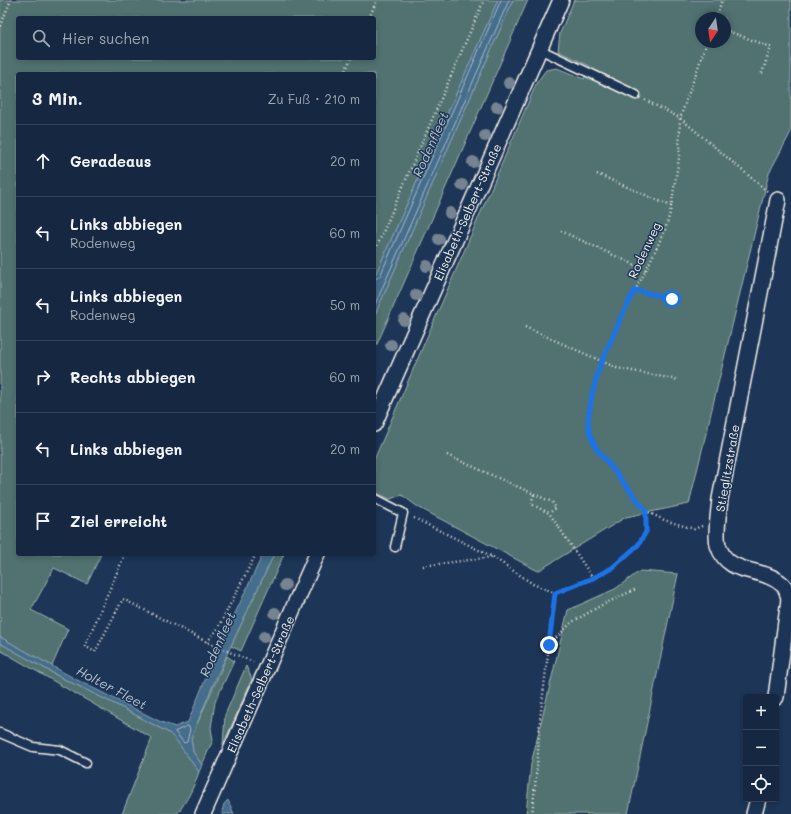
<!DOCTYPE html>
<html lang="de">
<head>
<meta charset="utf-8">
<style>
  body { margin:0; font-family:Mali,sans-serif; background:#1f3048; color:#f1f3f6 }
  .controls { position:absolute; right:12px; bottom:12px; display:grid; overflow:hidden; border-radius:4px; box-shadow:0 2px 6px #0003 }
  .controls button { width:36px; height:36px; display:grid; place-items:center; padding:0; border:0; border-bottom:1px solid #35445a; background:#162841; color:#f1f3f6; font:20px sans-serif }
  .compass { position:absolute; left:695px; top:12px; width:36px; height:36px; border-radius:50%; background:#162841; box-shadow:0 2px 6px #0003; rotate:193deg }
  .stop { position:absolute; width:12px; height:12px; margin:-9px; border:3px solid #1a73e8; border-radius:50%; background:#fff }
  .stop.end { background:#1a73e8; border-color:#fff; box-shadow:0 1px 4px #0008 }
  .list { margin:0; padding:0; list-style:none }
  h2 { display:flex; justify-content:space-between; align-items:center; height:52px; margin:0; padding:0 16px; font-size:17px }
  h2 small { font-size:13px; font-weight:400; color:#9ea6b1 }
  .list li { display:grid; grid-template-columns:26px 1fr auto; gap:12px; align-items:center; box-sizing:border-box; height:72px; padding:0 16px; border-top:1px solid #35445a }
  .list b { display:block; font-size:15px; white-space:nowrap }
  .list p { margin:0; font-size:13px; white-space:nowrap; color:#9ea6b1 }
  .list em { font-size:13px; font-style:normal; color:#9ea6b1 }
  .icon { flex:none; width:22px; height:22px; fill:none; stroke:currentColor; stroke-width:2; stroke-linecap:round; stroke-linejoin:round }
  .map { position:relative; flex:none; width:791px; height:814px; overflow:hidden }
  .search { position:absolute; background:#162841; box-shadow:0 2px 6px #0003; left:16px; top:16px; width:360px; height:44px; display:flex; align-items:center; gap:10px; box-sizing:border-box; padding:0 14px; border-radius:4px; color:#9ea6b1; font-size:15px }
  .panel { position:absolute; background:#162841; box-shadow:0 2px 6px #0003; left:16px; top:72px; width:360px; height:484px; border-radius:4px }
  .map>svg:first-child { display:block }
  .green { fill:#517271; stroke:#a2b2ac; fill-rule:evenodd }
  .water { fill:#446d8c; stroke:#8aa2b1 }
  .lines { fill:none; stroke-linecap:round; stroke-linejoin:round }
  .shore { stroke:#aebcc3; stroke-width:1 }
  .lane-casing { stroke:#f4f1e8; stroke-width:11 }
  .street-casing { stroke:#f4f1e8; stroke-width:18 }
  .path { stroke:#f4f1e8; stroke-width:2.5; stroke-dasharray:1 3; stroke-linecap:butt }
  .lane { stroke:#1d3557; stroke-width:8 }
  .street { stroke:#1d3557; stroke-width:15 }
  .tree { fill:#748490 }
  .route { stroke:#1a73e8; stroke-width:5 }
  .labels { text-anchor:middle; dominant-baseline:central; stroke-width:3; stroke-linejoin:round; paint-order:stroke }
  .street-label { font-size:12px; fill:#f4f1e8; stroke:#1d3557 }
  .water-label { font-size:13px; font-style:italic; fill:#b6c3c8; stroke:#1d3557 }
</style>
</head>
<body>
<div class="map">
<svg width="791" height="814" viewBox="0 0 791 814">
  <rect width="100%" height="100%" fill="#1d3557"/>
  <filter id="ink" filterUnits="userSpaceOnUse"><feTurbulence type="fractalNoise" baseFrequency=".025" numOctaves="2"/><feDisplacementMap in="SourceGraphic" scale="8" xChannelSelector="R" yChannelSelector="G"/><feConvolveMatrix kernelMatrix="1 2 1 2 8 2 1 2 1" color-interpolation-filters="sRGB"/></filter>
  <g filter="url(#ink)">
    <!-- green -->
    <g class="green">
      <path d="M0,0h498l-124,278v-204h-356v480h83l-14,30 -33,-16 -23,42 37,19 -16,37 -52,-29zM18,18h356v40h-356z"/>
      <path d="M513,0h15l-154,351v-34z"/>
      <path d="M574,0h217v132l-22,41 -80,331 -63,13 -88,54 -120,-64 -16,-12 -12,4 -11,-5 -5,-4v-30l163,-378 9,-12 11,-2 27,11 6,-13 -32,-15 2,-18zM701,18h24v24h-24z"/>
      <path d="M274,554h10l-43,97 -10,-5z"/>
      <path d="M640,571l38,3 -50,240h-102l5,-50 37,-154 47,-21z"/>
      <path d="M0,643l60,34 57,28 52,28 7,7 23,32c-6,17 -11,27 -22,42h-55l30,-76 -152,-88z"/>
      <path d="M227,656l7,5 -19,41 -4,26 2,12 -11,25 -9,-13 -2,-14z"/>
      <path d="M246,666l6,13 -29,66 2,-30z"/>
    </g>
    <!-- water -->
    <g class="water">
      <path d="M498,0h15l-139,317v-39z"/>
      <path d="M263,554h11l-59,126 -24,58 2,14 9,13 -3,7 -23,-32 -7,-7 -52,-28 -57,-28 -60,-34v-6l79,44 82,41 14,5 13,-5 26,-64z"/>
      <path d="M228,800l6,14h-11l-1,-2 2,-8z"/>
    </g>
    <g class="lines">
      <!-- shore -->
      <g class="shore">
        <path d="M374,279l3,-1 3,-2 121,-276"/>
        <path d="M374,307l135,-307"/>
        <path d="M188,726l2,3 -3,13 -3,1 -9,-11z"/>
      </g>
      <!-- lane casing -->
      <g class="lane-casing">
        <g id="lane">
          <path d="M539,49l97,46"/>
          <path d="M374,498l29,15 -8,34"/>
          <path d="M0,733l33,14 27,3 26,13"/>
        </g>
      </g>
      <!-- street casing -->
      <g class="street-casing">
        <g id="street">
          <path d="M374,424l187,-424"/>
          <path d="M776,697l13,-98c-1,-5 -3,-11 -6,-14 -21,-20 -55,-7 -65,-40 -3,-11 1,-34 2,-46l58,-299"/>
          <path d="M203,814l114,-260"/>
          <path d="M754,814l4,-15"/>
        </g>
      </g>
      <!-- path -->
      <g class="path">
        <path d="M369,18l8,-18"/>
        <path d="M716,18l6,-18"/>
        <path d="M0,26l11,-26"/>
        <path d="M725,30l46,17 -10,29"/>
        <path d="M344,74l7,-16"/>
        <path d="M645,100l35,18 87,73"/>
        <path d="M597,174l74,32"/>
        <path d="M561,231l85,39"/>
        <path d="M374,253l110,-253"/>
        <path d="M635,290l37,9"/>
        <path d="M525,327l92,41 62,12"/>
        <path d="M447,455l87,39 -3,10 18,9 44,65"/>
        <path d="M534,494l18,8 4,6 -7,5"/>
        <path d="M414,518l79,39 40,27 22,9 38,-15 19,-10 26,-23 8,-13v-21"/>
        <path d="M702,526l-8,3 -30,-9 -18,-9 -50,-63 -6,-13 -2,-14 4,-27 7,-26 23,-53 24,-45 19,-40 5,-17 9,-55 1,-40 27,-76"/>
        <path d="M125,554l-40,92 10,6 28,-53 90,46 40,17"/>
        <path d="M423,566l69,-9"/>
        <path d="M207,642l10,-12 39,-76"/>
        <path d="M549,644l6,-51"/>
        <path d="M532,814l5,-46 3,-49 9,-74 23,-23 30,-17 34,-16"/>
      </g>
      <!-- lane -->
      <use href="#lane" class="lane"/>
      <!-- street -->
      <use href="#street" class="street"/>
    </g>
    <!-- trees -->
    <g class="tree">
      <circle cx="509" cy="83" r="6"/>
      <circle cx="497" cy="107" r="6"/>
      <circle cx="485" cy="136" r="6"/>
      <circle cx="473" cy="162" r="6"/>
      <circle cx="462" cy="185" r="6"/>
      <circle cx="450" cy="213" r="6"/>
      <circle cx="439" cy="239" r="6"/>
      <circle cx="427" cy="266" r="6"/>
      <circle cx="416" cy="295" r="6"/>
      <circle cx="404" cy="320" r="6"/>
      <circle cx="391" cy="345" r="6"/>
      <circle cx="285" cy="585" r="6"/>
      <circle cx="275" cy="613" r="6"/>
      <circle cx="264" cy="637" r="6"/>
    </g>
  </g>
  <g class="lines" filter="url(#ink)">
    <!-- route -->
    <path class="route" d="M549,645l6,-52 38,-15 19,-10 26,-23 8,-13v-21l-50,-63 -6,-13 -2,-14 4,-27 7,-26 23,-53 13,-25 37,9"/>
  </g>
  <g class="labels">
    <!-- street labels -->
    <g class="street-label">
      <text transform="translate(467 212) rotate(-66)">Elisabeth-Selbert-Straße</text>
      <text transform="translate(644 250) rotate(-65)">Rodenweg</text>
      <text transform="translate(727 468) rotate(-80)">Stieglitzstraße</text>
      <text transform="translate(260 684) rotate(-66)">Elisabeth-Selbert-Straße</text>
    </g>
    <!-- water labels -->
    <g class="water-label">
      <text transform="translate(430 144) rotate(-66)">Rodenfleet</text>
      <text transform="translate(217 644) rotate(-66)">Rodenfleet</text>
      <text transform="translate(112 687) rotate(28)">Holter Fleet</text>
    </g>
  </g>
</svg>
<div class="controls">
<button>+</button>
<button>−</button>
<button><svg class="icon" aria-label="locate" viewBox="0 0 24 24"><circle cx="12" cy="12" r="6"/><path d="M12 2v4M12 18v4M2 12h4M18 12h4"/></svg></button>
</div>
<svg class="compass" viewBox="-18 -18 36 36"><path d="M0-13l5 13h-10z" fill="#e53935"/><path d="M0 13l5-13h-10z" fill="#9ea6b1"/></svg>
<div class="stop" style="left:672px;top:299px"></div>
<div class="stop end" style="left:549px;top:645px"></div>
<div class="search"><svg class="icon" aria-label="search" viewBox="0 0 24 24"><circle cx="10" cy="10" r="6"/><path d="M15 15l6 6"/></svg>Hier suchen</div>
<section class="panel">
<h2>3 Min.<small>Zu Fuß · 210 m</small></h2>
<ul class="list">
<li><svg class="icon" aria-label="ahead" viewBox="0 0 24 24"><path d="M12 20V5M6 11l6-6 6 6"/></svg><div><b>Geradeaus</b></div><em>20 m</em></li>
<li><svg class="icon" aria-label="left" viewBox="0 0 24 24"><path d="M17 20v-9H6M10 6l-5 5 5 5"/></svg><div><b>Links abbiegen</b><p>Rodenweg</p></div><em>60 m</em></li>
<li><svg class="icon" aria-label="left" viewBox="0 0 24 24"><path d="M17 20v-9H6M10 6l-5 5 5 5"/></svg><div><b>Links abbiegen</b><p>Rodenweg</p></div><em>50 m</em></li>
<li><svg class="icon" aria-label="right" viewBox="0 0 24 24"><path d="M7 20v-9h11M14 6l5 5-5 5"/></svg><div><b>Rechts abbiegen</b></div><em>60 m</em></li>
<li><svg class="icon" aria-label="left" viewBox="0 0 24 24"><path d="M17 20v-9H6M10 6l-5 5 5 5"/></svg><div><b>Links abbiegen</b></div><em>20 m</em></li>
<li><svg class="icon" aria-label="arrive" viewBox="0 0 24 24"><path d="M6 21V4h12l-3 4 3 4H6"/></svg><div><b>Ziel erreicht</b></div></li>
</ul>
</section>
</div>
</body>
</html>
